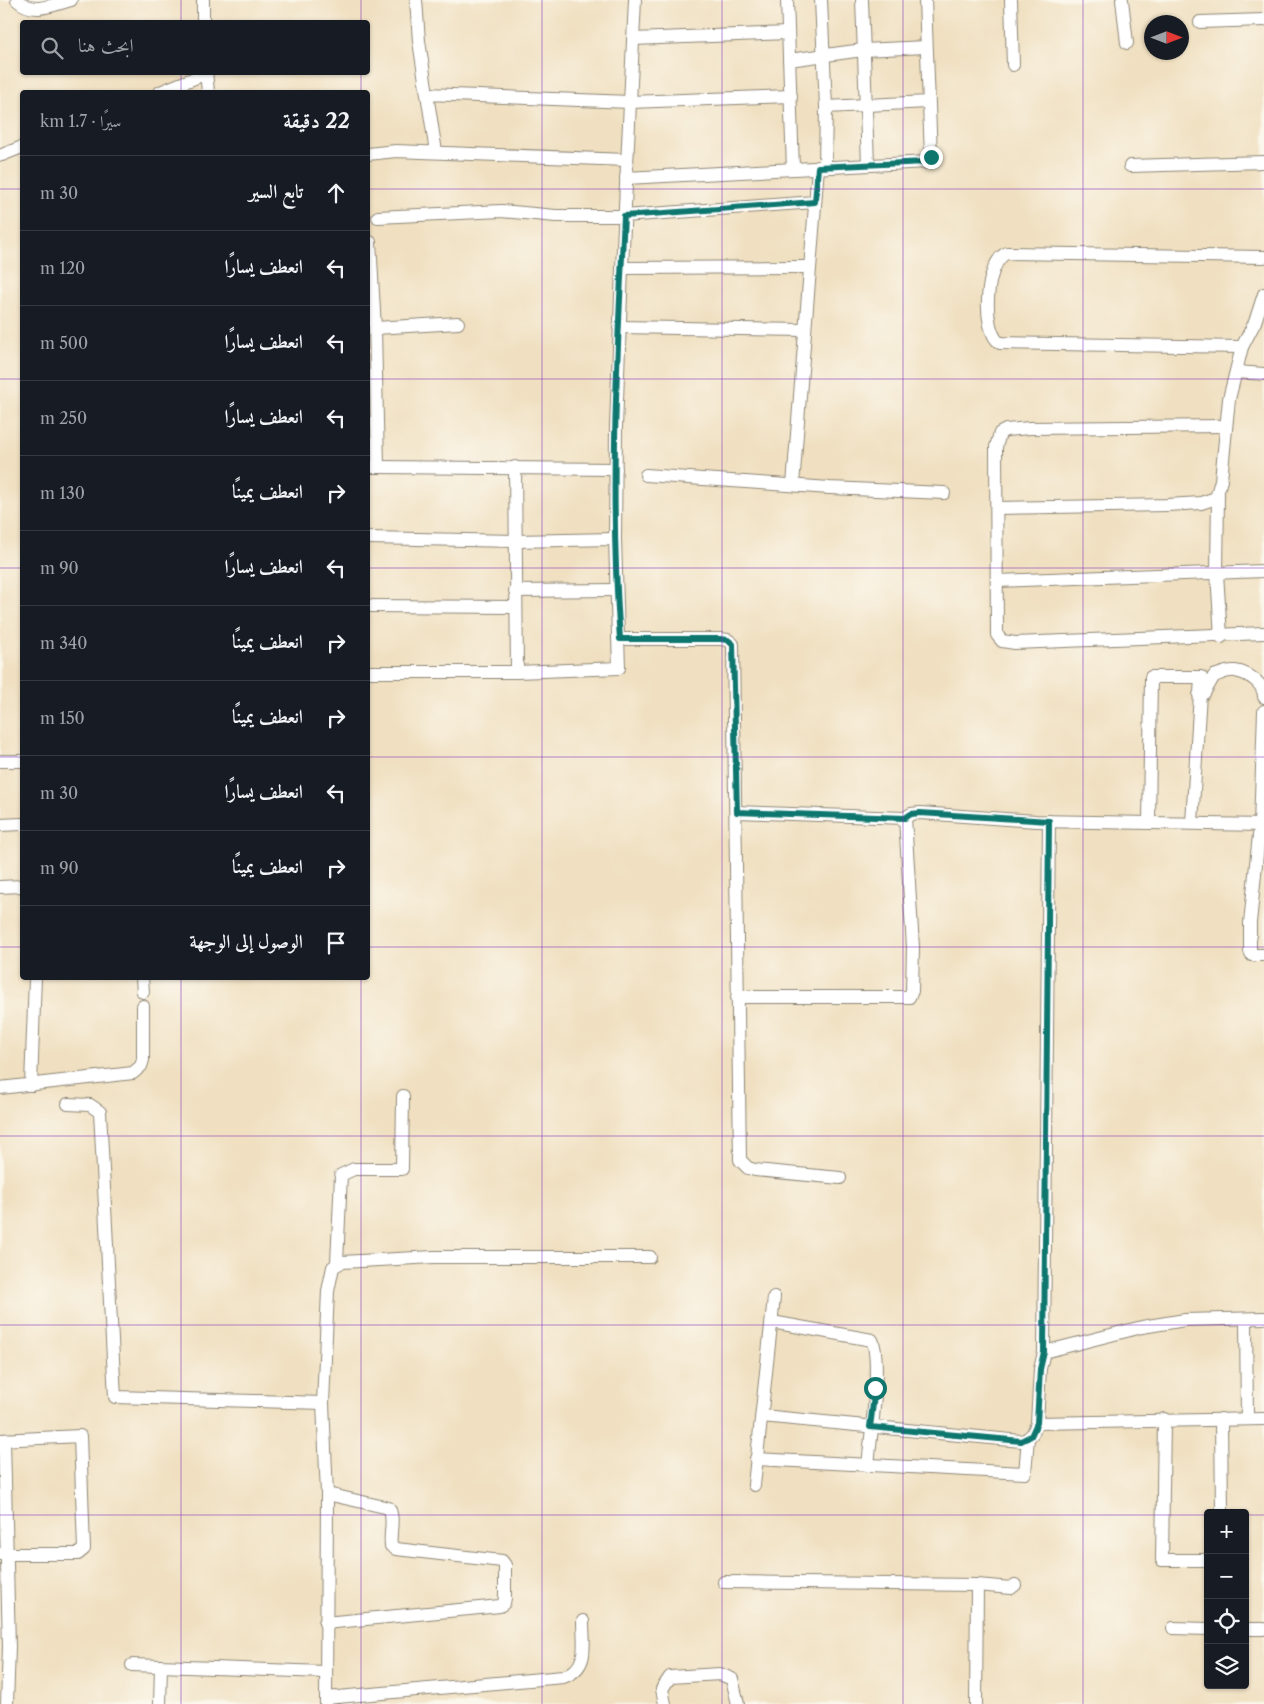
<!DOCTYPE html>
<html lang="ar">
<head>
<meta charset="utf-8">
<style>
  body { margin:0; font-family:"Libre Caslon Text",Amiri,serif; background:#242831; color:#f1f3f6; direction:rtl }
  .controls { position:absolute; right:15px; bottom:15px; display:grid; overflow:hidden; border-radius:5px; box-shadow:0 1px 4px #0004 }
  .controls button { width:45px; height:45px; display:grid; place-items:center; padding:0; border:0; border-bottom:1px solid #363941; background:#171b24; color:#f1f3f6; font:25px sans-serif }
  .compass { position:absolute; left:1144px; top:15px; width:45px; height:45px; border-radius:50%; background:#171b24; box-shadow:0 1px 4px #0004; rotate:90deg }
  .stop { position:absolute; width:15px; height:15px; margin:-11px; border:4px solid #0f766e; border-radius:50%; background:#fff }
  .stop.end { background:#0f766e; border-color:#fff; box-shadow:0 1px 5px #0008 }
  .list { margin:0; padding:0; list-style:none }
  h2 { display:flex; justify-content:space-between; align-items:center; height:65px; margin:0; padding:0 20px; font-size:21px }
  h2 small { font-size:16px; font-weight:400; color:#9ea1a6 }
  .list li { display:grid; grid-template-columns:32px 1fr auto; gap:15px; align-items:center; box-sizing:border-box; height:75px; padding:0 20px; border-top:1px solid #363941 }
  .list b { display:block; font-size:19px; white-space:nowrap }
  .list em { font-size:16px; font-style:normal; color:#9ea1a6 }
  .icon { flex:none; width:28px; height:28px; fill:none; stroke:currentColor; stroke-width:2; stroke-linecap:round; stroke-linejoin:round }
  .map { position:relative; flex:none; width:1264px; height:1704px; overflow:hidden; direction:ltr }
  .search { position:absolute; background:#171b24; box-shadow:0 1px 4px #0004; left:20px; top:20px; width:350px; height:55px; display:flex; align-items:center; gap:12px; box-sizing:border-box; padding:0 18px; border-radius:5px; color:#9ea1a6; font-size:19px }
  .panel { position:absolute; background:#171b24; box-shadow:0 1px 4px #0004; left:20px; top:90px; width:350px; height:890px; border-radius:5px; direction:rtl }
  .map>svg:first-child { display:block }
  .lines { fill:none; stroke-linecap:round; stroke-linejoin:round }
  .minor-casing { stroke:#8e8676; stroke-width:14 }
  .minor { stroke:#fff; stroke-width:12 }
  .route { stroke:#0f766e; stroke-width:6 }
  .grid { fill:none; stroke:#7b2cbf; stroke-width:1; stroke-opacity:0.55 }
</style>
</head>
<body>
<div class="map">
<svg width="1264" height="1704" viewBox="0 0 1264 1704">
  <rect width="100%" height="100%" fill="#fbf7ec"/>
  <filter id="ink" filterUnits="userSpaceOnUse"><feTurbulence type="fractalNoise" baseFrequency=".02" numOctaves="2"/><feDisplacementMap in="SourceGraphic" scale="10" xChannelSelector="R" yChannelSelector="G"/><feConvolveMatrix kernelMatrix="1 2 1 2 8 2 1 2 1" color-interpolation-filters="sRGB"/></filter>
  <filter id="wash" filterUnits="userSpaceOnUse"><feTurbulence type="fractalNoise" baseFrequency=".0096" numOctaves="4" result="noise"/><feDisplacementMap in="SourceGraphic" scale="20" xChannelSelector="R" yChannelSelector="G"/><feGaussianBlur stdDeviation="1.12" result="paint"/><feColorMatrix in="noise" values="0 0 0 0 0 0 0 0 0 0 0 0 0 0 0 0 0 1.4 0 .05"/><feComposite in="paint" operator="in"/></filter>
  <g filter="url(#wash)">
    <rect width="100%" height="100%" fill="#f0e0c1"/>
  </g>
  <g filter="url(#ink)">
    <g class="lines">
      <!-- minor casing -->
      <g class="minor-casing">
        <g id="minor">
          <path d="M17,0c16,15 36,5 54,0"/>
          <path d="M203,0v22"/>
          <path d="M416,0l3,41 8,53"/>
          <path d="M787,0l6,169"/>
          <path d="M821,0l5,107 -1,59"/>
          <path d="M862,0l6,165"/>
          <path d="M1011,0l2,65"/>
          <path d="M1122,0l5,43"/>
          <path d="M1200,22l64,-2"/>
          <path d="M633,39l155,-6"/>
          <path d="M789,60l74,-10 63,-3"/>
          <path d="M206,72l2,20"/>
          <path d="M160,92l47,-19"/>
          <path d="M826,107l102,-5"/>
          <path d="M436,152l-9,-58 203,8 161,-6"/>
          <path d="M368,154l28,-3 231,9"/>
          <path d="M2,155l20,-8"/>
          <path d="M1130,166l134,-4"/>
          <path d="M626,178l302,-16 3,-5 -6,-157"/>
          <path d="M378,217l123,-6 55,5h68l191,-14"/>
          <path d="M622,268l188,-1"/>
          <path d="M619,327l186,3"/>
          <path d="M375,328l83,-5"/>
          <path d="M1242,347l-242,-4c-19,-12 -15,-82 7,-90l257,4"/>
          <path d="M1236,372l28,2"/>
          <path d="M1225,426l-195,2 -24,2 -6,3 -4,14 1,188 5,6 13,2 249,-10"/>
          <path d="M368,467h10l-3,-139 -5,-86"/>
          <path d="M378,467l238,2"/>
          <path d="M515,467l2,205"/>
          <path d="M646,475l184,13 114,5"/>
          <path d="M793,485l25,-318"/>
          <path d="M1218,494l-1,79 4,64"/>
          <path d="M998,508l169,-3 34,-2 15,-5 5,-18 8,-81 13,-52 13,-25 9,-28"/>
          <path d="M368,538l147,3 100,-2"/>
          <path d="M997,581l267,-10"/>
          <path d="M515,591l101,-1"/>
          <path d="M368,606l146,1"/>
          <path d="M620,639h100l8,1 5,4 7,516 8,8 7,2 85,8"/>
          <path d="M368,672h149l102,-4 -4,-129 1,-112 6,-159 13,-268"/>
          <path d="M1199,695l5,-2 10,-17c6,-2 14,-6 21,-5 13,2 29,12 29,26"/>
          <path d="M1264,711l-4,114 -10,98v28l2,4h12"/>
          <path d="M0,761h22"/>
          <path d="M737,812l168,6 6,-4 9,-1 116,8 228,4"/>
          <path d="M1149,823l2,-146h50l-9,146"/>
          <path d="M0,825l22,-1"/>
          <path d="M0,887l22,-1"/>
          <path d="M142,978l1,14"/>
          <path d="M737,997h172l3,-6 1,-44 -8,-129"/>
          <path d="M31,1085l4,-107"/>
          <path d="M0,1088l133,-15 8,-7 2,-6v-54"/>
          <path d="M68,1104l22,1 10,7 15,285 208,6"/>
          <path d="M337,1263l4,-88 13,-6h48l1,-73"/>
          <path d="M1246,1319l1,100"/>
          <path d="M772,1322l100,18c10,20 -2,101 -4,126"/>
          <path d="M1044,1352l98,-25 43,-7 79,-2"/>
          <path d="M762,1416l259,25c10,-2 13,-9 16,-18l3,-54 4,-17 5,-531"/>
          <path d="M1164,1419l-2,141h46"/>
          <path d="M1221,1419l1,94"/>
          <path d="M1037,1423l227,-4"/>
          <path d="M0,1440l80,-4 4,113 -6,5h-78"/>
          <path d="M4,1440l5,207 -2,57"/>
          <path d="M756,1459l269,14 3,-35"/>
          <path d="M754,1485l20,-188"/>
          <path d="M724,1582l253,3 34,3 4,-3"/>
          <path d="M325,1623l175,-17 4,-3 1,-5v-33l-3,-4 -106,-12 -5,-3c-2,-12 4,-27 -2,-38l-62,-14"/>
          <path d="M1173,1628l35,1"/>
          <path d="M1245,1629h19"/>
          <path d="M132,1665l193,7"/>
          <path d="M326,1698l237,-21c27,-9 20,-33 20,-56"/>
          <path d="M160,1704l1,-37"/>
          <path d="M326,1704l1,-210 -4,-91 5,-112 5,-24 9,-5 92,-5h216"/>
          <path d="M665,1704l-3,-15 8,-12 50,-3 12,5 6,25"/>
          <path d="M976,1704l1,-119"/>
        </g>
      </g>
      <!-- minor -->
      <use href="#minor" class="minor"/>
    </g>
  </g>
  <g class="lines" filter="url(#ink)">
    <!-- route -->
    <path class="route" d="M875,1388l-5,39 151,14 10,-5 6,-13 3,-54 4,-17 5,-531 -129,-8 -9,1 -6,4 -168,-6 -4,-168 -5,-4 -8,-1h-100c-11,-140 -3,-283 4,-423l191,-14 3,-35 108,-5 4,-1 1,-4"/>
  </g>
  <!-- grid -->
  <path class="grid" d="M181,0v22M361,0v22M542,0v1704M722,0v1704M903,0v1704M1083,0v1704M181,72v20M361,72v20M0,189h22M368,189h896M0,379h22M368,379h896M0,568h22M368,568h896M0,757h22M368,757h896M0,947h22M368,947h896M181,978v726M361,978v726M0,1136h1264M0,1325h1264M0,1515h1208M1245,1515h19"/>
</svg>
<div class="controls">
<button>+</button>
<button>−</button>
<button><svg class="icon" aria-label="locate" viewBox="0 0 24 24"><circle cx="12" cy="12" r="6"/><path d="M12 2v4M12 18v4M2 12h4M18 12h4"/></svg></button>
<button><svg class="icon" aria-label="layers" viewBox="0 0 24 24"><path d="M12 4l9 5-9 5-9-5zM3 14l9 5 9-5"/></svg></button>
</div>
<svg class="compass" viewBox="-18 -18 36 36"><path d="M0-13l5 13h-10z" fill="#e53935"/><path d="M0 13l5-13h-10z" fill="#9ea1a6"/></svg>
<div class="stop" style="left:875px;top:1388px"></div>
<div class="stop end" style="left:931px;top:157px"></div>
<div class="search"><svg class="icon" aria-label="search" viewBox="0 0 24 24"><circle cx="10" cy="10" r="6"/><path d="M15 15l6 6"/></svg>ابحث هنا</div>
<section class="panel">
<h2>22 دقيقة<small>سيرًا · 1.7 km</small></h2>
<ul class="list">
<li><svg class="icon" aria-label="ahead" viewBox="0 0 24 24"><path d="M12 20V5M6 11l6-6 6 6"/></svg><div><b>تابع السير</b></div><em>30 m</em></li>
<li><svg class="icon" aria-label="left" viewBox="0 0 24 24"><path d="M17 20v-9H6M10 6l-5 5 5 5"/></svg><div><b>انعطف يسارًا</b></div><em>120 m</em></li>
<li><svg class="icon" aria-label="left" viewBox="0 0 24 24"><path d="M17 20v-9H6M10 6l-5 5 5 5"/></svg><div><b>انعطف يسارًا</b></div><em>500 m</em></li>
<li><svg class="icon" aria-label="left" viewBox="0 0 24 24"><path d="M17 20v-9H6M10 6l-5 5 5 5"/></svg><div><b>انعطف يسارًا</b></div><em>250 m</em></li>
<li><svg class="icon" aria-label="right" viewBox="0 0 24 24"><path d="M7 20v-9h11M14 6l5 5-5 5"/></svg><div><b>انعطف يمينًا</b></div><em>130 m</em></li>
<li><svg class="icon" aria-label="left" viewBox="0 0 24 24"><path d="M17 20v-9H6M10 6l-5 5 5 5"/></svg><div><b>انعطف يسارًا</b></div><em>90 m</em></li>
<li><svg class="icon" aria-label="right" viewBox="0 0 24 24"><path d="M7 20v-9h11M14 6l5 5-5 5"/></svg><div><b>انعطف يمينًا</b></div><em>340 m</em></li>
<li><svg class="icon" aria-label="right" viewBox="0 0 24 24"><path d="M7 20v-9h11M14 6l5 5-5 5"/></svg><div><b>انعطف يمينًا</b></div><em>150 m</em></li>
<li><svg class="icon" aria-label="left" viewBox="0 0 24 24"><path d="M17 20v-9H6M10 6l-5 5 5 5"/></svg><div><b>انعطف يسارًا</b></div><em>30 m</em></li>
<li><svg class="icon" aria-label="right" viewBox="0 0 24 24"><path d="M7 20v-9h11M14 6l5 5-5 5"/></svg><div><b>انعطف يمينًا</b></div><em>90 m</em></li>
<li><svg class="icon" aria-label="arrive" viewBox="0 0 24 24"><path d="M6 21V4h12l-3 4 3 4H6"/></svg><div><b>الوصول إلى الوجهة</b></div></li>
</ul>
</section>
</div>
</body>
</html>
